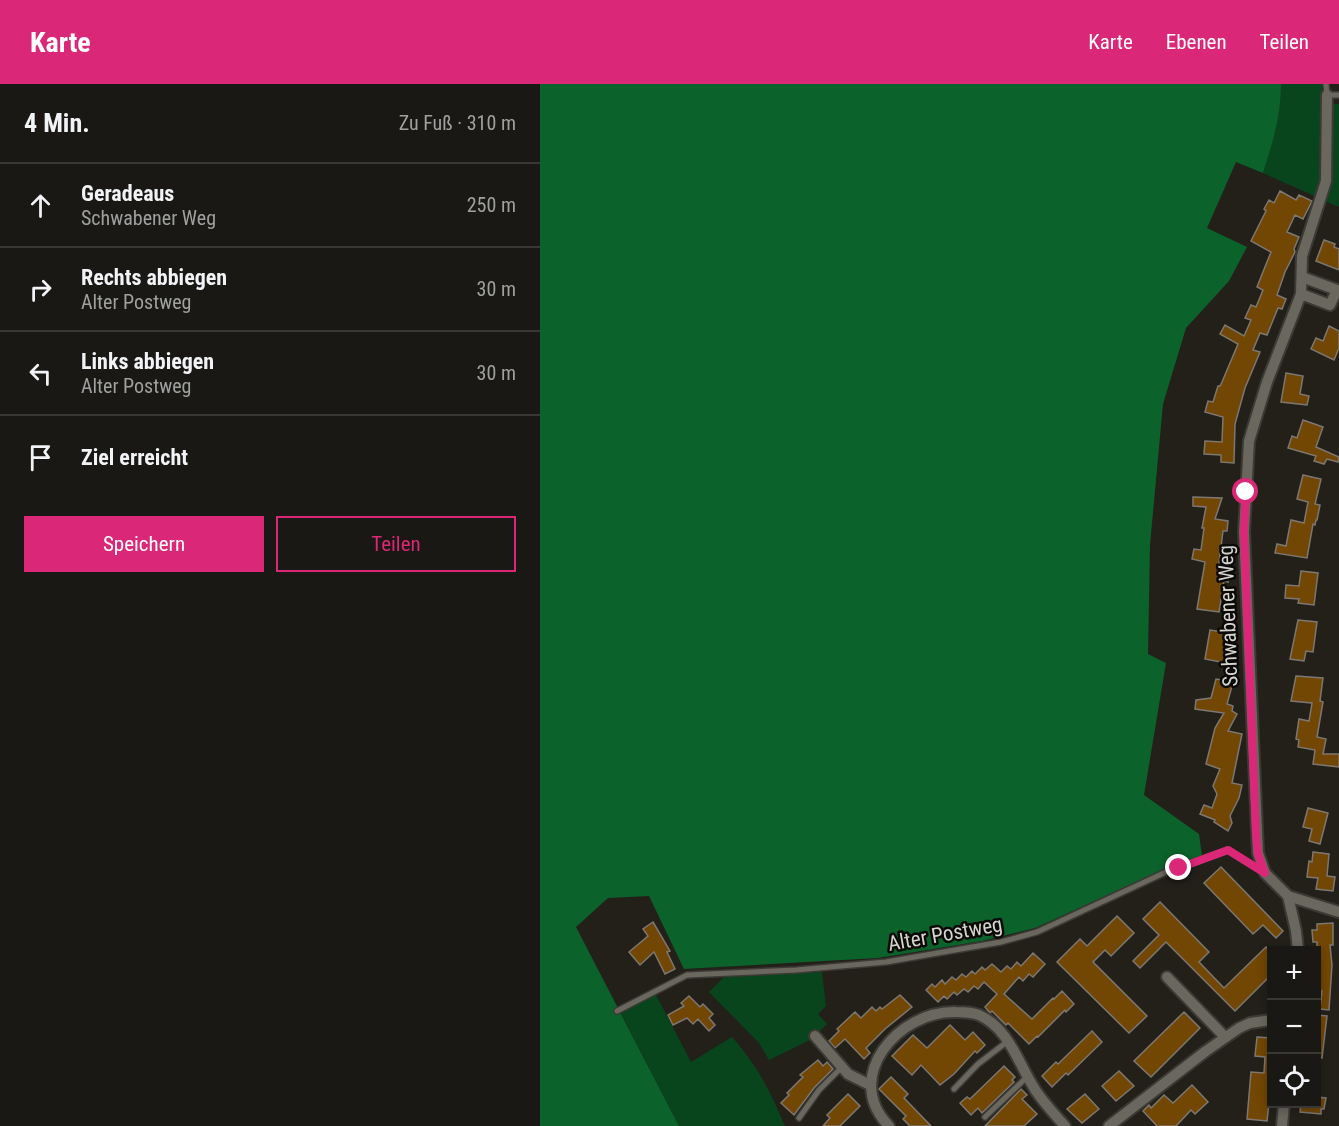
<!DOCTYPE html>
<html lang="de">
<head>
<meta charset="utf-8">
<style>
  body { margin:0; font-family:"Roboto Condensed",sans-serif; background:#23211d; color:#f1f3f6 }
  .controls { position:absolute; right:18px; bottom:18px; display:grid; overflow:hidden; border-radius:0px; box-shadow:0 3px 9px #0003 }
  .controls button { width:54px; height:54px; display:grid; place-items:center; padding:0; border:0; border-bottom:2px solid #383734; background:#1a1814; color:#f1f3f6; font:30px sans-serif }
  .stop { position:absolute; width:18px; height:18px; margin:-14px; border:4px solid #db2777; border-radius:50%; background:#fff }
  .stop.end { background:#db2777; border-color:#fff; box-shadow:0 2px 6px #0008 }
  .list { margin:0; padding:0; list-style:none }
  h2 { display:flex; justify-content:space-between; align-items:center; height:78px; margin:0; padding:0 24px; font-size:26px }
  h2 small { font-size:20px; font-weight:400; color:#9fa0a0 }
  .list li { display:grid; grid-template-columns:39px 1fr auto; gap:18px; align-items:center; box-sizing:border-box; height:84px; padding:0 24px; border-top:2px solid #383734 }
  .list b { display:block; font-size:22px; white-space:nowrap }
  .list p { margin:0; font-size:20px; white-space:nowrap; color:#9fa0a0 }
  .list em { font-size:20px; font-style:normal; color:#9fa0a0 }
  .actions { display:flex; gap:12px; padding:18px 24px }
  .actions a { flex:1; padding:14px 0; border:2px solid #db2777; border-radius:0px; text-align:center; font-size:21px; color:#db2777 }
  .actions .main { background:#db2777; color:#fff }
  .icon { flex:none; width:33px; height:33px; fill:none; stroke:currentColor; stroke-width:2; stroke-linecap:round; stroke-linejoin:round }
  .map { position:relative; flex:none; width:799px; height:1042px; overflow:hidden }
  header { display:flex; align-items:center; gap:36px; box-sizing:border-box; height:84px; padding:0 30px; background:#db2777; color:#fff }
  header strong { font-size:28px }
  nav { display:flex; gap:33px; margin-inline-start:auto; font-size:21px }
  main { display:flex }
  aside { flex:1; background:#1a1814 }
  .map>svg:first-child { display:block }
  .green { fill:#08451c }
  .forest { fill:#0b622a }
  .building { fill:#724603; stroke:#7d7771; stroke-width:1.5 }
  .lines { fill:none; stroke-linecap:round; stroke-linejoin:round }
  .service-casing { stroke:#3c3a35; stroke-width:8 }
  .minor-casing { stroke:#3c3a35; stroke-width:14 }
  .service { stroke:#6a675f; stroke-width:5 }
  .minor { stroke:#6a675f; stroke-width:10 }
  .route { stroke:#db2777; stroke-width:8 }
  .labels { text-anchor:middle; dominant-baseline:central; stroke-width:5; stroke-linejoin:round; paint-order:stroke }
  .street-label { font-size:21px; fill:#d5d3cf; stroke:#0b0a07 }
</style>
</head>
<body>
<header>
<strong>Karte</strong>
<nav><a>Karte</a><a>Ebenen</a><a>Teilen</a></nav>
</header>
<main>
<aside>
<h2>4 Min.<small>Zu Fuß · 310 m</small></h2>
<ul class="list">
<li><svg class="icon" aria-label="ahead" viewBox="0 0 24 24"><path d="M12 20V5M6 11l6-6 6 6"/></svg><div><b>Geradeaus</b><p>Schwabener Weg</p></div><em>250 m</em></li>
<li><svg class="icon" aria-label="right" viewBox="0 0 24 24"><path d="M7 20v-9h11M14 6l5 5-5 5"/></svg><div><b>Rechts abbiegen</b><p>Alter Postweg</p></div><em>30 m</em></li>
<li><svg class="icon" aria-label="left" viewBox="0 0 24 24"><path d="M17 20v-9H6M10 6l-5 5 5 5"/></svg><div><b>Links abbiegen</b><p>Alter Postweg</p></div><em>30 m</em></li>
<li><svg class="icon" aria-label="arrive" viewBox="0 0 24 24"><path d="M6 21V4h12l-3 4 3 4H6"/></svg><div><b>Ziel erreicht</b></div></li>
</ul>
<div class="actions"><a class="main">Speichern</a><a>Teilen</a></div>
</aside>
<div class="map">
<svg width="799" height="1042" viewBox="0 0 799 1042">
  <rect width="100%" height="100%" fill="#23201a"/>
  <!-- green -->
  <g class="green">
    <path d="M741,0h41v20h17v103l-76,-34c10,-30 18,-57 18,-89z"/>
    <path d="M282,888l4,34 -8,8 9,10 -15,15 -43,21 -10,-17 -50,-51 15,-15z"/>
    <path d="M115,909l36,69 41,-25c27,31 37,52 53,89h-106l-58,-113z"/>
  </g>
  <!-- forest -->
  <path class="forest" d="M0,0h741c0,32 -8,59 -18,89l-27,-11 -29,66 40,19 -18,34 -43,47 -23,76 -13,141 -2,109 18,9 -22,132 55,39 3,22 -39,14 -128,58 -53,13 -104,17 -194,11 -35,-73 -41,2 -32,29 103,199h-139z"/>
  <!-- building -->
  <g class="building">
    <path d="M740,107l16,9 3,-5 13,6 -9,18 -8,-4 -8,17 12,5 -5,12 1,3 -10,20 -8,23 9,4 -4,10 -4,-1 -11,27 -7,-2 -7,17 7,2 -15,36 -10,36 -1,39 -13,-1v-7l-17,-1 1,-13 17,1 1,-25 -18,-5 3,-11 5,1 5,-16h2l2,-4 16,-38 -18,-10 5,-9 19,11 4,-9 3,-7 -6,-2 6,-13 5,2 7,-17 -6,-3 14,-35 -20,-11 15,-30 -2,-2 5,-9 5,3z"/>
    <path d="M784,156l11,4 -1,3 5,2v21l-23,-9z"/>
    <path d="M789,242l10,5v17l-5,12 -23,-11 5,-11 7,3z"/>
    <path d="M746,289l17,3 -3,18 9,2 -2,9 -26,-3z"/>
    <path d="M763,336l20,7 -7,20 23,10 -1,5 -11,-3 -3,5 -10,-3 2,-5 -28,-8 4,-12 5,2z"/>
    <path d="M763,391l18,4 -6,25 5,1 -3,15h-1l-1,5 -2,-1 -6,34 -32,-5 2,-9 9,2 5,-26 13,3 4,-21 -11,-3z"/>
    <path d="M653,413l29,1 -7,21 13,2 -1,10h-4l-5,40 11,2 -1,9 -4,-1 -5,31 -22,-3 8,-47 -13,-3 2,-10 7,1 3,-22h-2l4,-21 -13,-1z"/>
    <path d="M761,487l17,2 -4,32 -16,-2 1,-4 -14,-1 1,-13 13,1z"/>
    <path d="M758,536l19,2 -4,30 -7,-1 -2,10 -14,-2z"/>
    <path d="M683,544l9,2 -5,23 6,1 -2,10 -26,-5 5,-29 13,2z"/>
    <path d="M685,589l10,2 -8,29 6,2 -1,5 5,3 -9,17 14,3 -10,49 10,2 -3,13 -9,18 2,7 -4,8 -14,-9 1,-2 -15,-6 4,-9 8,3 5,-14 -4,-8 7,-17 -14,-5 9,-36 9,-15 -29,-4 1,-9 15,-2 5,-19 7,1z"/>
    <path d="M756,592l27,2 -3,23 3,1 -6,35 9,2 -3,15h16v13l-26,-3 2,-14 -17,-3 1,-7 -3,-1 3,-20 10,2 3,-18 -21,-2z"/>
    <path d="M768,724l20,5 -8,31 -11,-3 3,-12 -9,-2z"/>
    <path d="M773,768l16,2 -2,22 8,1 -2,14 -17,-2 2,-11 -11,-1 2,-16 3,1z"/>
    <path d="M681,783l62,64 -7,7 -13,-13 -10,9 -49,-51z"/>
    <path d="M620,818l49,50 -10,10 25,26 42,-41 6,6v21l-37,37 -69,-69 -26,26 -7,-7 26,-26 -16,-16z"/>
    <path d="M577,832l17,17 -23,23 -6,-6 -12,12 54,54 -18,17 -72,-71 23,-23 7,7z"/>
    <path d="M113,838l17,29 -3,1 8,17 -10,5 -11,-22 -14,13 -11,-13 19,-16 -5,-7z"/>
    <path d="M793,839v22h-3l2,20 -3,45 -9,-1 2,-18h-5v-49h-4l-1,-12h5v-6z"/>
    <path d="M493,869l12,11 -12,13 -4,-3 -6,7 -4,-4 -15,17 28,25 21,-21 1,1 8,-8 12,13 -8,8 -1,-2 -27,27 -1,-1 -8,8 -21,-21 -2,2 -14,-14 -2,2 -5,-6 12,-13 -13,-12 -6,7 -4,-3 -6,6 -4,-3 -7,6 -3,-3 -7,7 -3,-3 -6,6 -12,-12 6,-6 3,3 7,-7 3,4 7,-7 4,3 6,-6 4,3 6,-6 3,3 7,-7 3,3 7,-6 9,8 6,-6 4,3 6,-7 4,4z"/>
    <path d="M360,911l12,12 -27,22 -19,19 4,5 -6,6 -19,-20 -10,9 -6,-7 10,-10 -2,-2 18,-17 6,6 11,-11 4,4 4,-4 2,2z"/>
    <path d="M149,912l11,11 3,-3 10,10 -4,4 6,7 -6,6 -11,-12 -5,5 -6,-6 -14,7 -5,-10 16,-9 -3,-3z"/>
    <path d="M644,928l16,16 -49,49 -17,-16z"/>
    <path d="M777,931l10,1 -5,42h-5z"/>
    <path d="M410,941l15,15 8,-8 12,13 -8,8 -2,-2 -21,23 -14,11 -19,-20 -9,10 -20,-19 21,-21 14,13z"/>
    <path d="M552,947l10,11 -34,33 -2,-2 -14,14 -10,-11 14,-14 2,2z"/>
    <path d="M717,953l15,1v56h-2l-3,27 -20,-2 4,-47 13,1 1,-16 -10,-1z"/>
    <path d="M278,976l5,6 4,-4 6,7 -19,19 -20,27 -13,-12 8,-8 -2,-2 16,-16 -3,-2z"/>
    <path d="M464,982l11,11 -3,3 2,2 -32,31 -4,-5 -7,7 -11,-12 7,-6 3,2z"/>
    <path d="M579,987l15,15 -18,15 -14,-15z"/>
    <path d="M351,993l17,17 -4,4 27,28h-21l-7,-7 3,-3 -27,-27z"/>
    <path d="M652,1001l16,17 -13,12 -4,-4 -15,16h-19l-14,-15 6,-6 2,3 13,-13 9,8z"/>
    <path d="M481,1005l6,6 -5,4 15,15 -13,12h-39z"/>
    <path d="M308,1010l12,12 -20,20h-17l7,-8 -3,-3z"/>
    <path d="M545,1010l14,15 -17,14 -15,-14z"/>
    <path d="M777,1013l9,1 -2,11h-3v5l-21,-2 1,-8h16z"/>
  </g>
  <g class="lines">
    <!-- service casing -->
    <g class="service-casing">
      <g id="service">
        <path d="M786,0l1,11h12"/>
        <path d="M77,927l70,-36 109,-5 90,-8 115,-20 36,-10 129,-60 62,-22 35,22"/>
        <path d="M414,1005l24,-25 30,-23"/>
        <path d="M445,1033l43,-41"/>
        <path d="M259,1034l20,-28 23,-23"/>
      </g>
    </g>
    <!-- minor casing -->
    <g class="minor-casing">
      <g id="minor">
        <path d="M787,11l-1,86 -24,75 -1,38 -34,88 -18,59 -5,91 14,321 7,20 23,23 51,16"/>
        <path d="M761,210l29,11 7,-15 -35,-13"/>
        <path d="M748,812l8,35 2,19"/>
        <path d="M627,893l58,60"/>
        <path d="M275,952l33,38 22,11"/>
        <path d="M349,1042c-48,-49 10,-116 67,-114 8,0 15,0 23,3 31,14 39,49 57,76 8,12 19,24 29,35"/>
        <path d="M569,1042l97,-75 33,-23 11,-5 22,-3"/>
        <path d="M742,1042l2,-22"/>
      </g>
    </g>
    <!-- service -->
    <use href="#service" class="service"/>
    <!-- minor -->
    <use href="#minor" class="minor"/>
  </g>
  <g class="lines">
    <!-- route -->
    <path class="route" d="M639,784l49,-18 37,23 -7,-19 -2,-20 -12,-302 2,-40"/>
  </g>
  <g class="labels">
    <!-- street labels -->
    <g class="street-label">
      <text transform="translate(688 532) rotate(-92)">Schwabener Weg</text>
      <text transform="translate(405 850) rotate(-10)">Alter Postweg</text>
    </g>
  </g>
</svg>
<div class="controls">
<button>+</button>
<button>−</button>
<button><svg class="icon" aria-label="locate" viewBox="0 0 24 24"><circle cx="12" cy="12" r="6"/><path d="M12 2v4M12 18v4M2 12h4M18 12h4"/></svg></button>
</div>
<div class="stop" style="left:706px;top:408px"></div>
<div class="stop end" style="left:639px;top:784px"></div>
</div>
</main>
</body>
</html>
